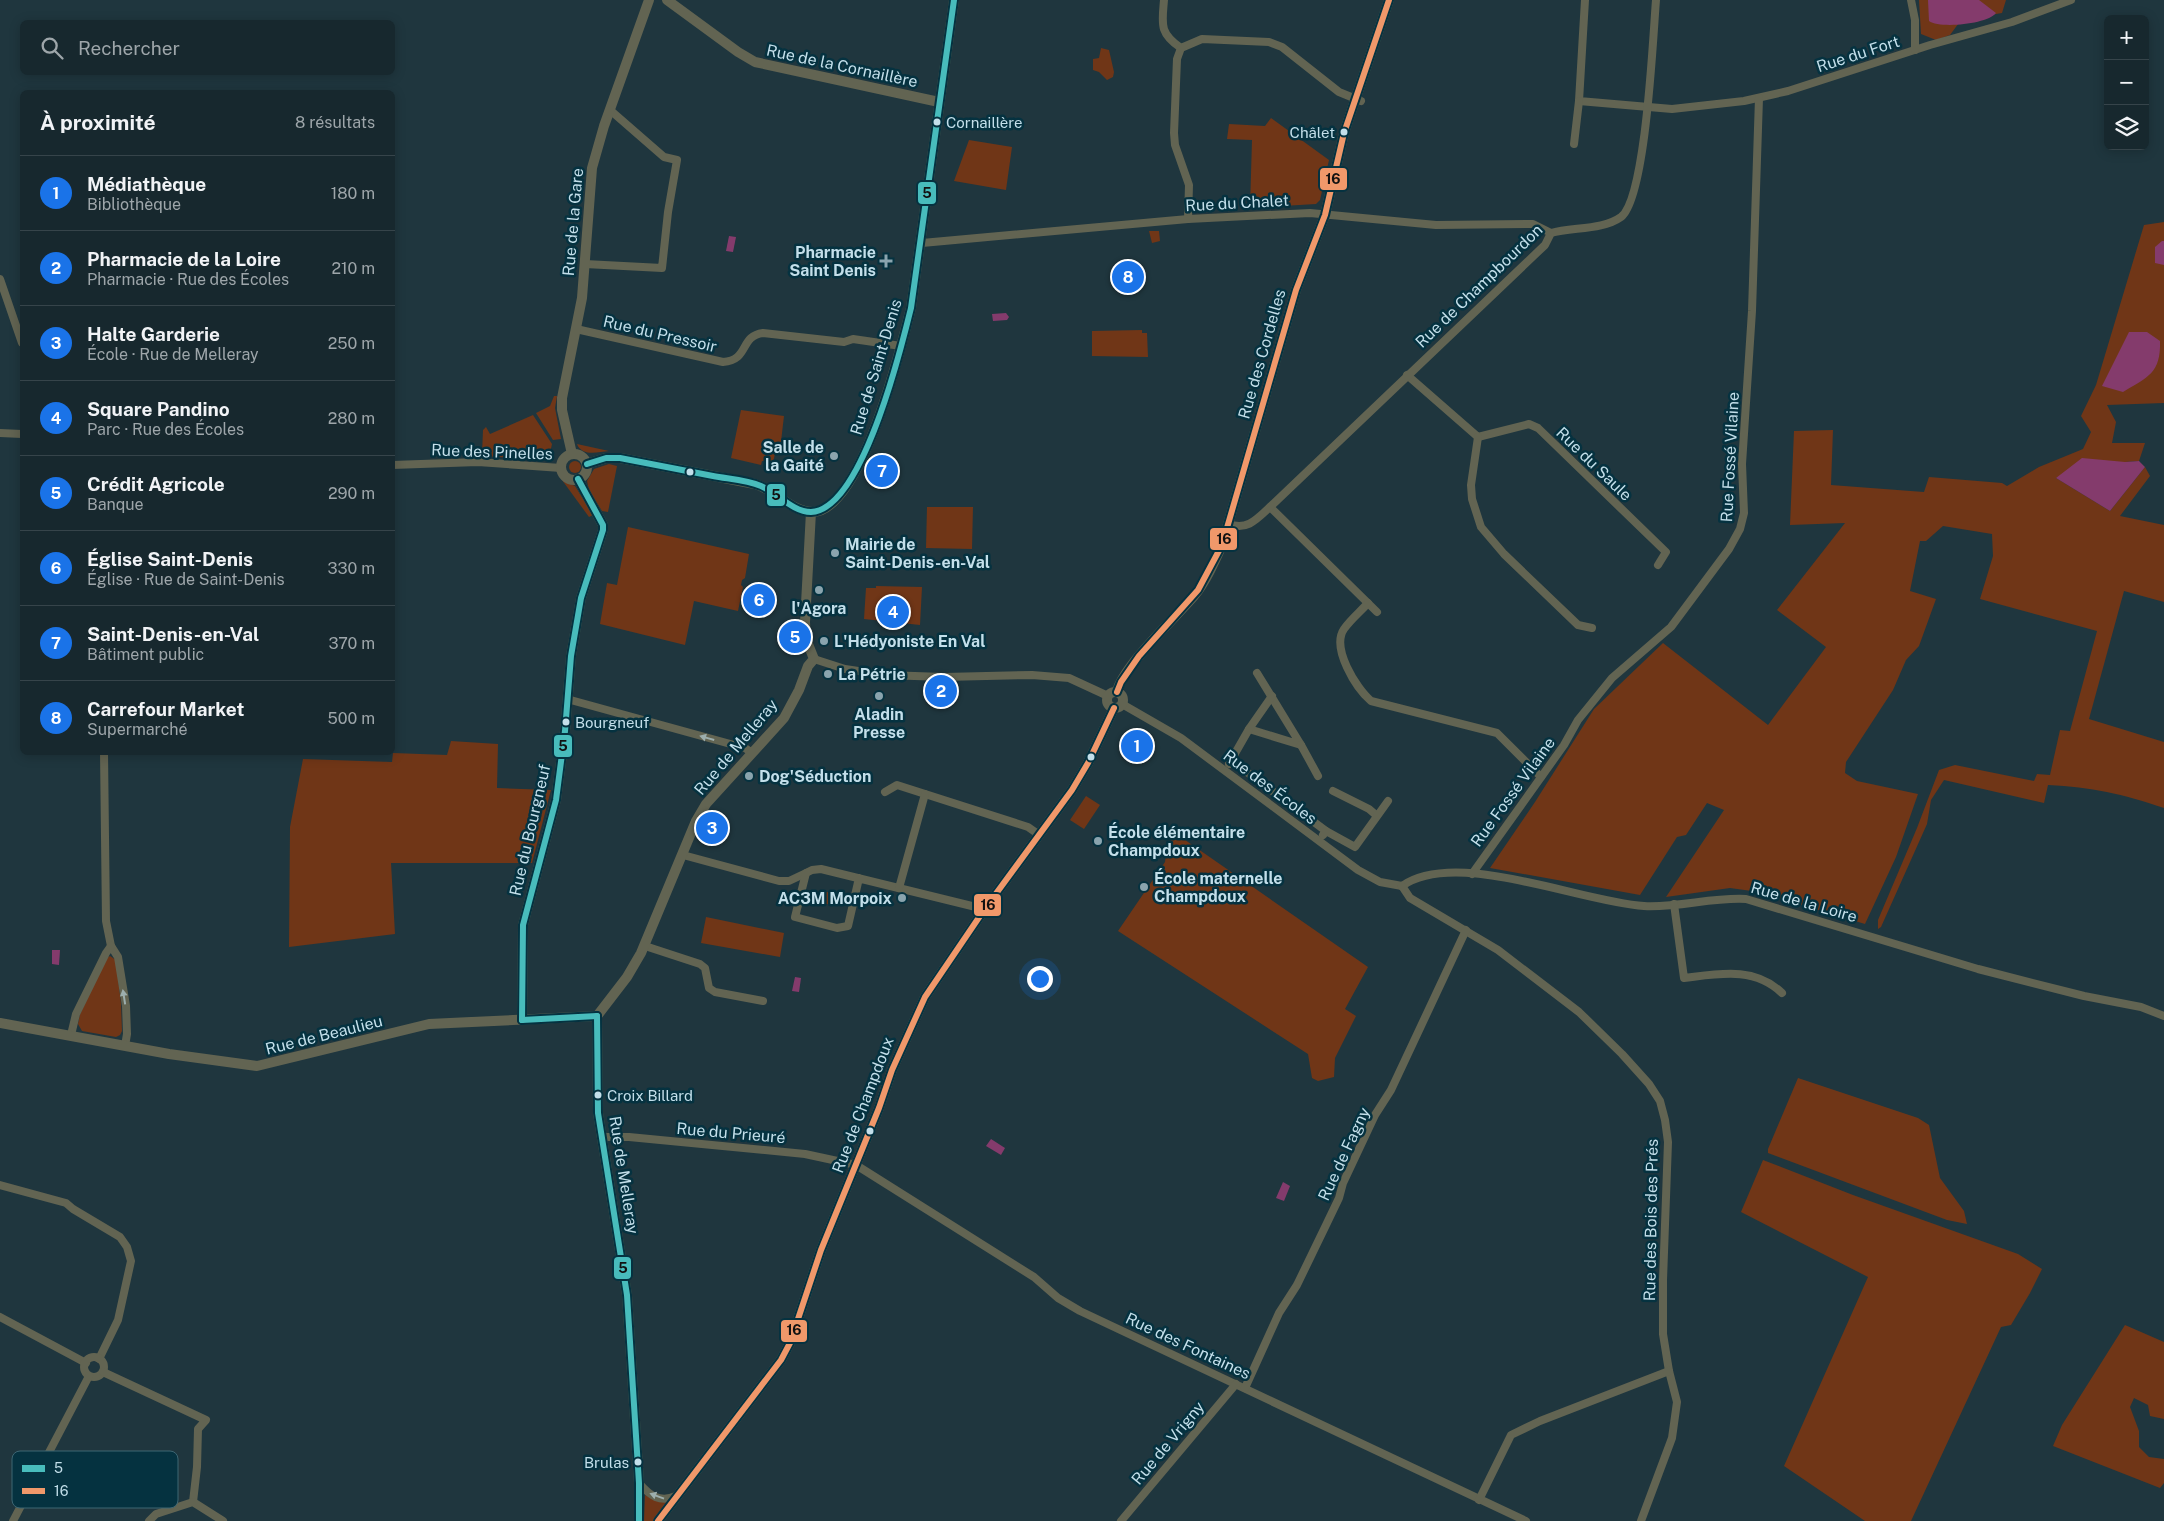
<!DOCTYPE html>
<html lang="fr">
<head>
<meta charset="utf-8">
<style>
  body { margin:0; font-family:"Public Sans",sans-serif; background:#203036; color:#f1f3f6 }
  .controls { position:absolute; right:15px; top:15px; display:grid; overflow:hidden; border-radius:8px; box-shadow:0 2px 12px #0003 }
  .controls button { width:45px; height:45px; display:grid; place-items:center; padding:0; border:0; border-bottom:1px solid #36444a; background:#17282e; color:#f1f3f6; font:25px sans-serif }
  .you { position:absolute; left:1039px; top:978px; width:18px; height:18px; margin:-12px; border:4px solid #fff; border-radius:50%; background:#1a73e8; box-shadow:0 0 0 8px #1a73e833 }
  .badge { display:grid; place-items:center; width:32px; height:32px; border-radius:50%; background:#1a73e8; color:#fff; font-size:16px; font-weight:700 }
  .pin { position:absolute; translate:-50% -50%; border:2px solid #fff; box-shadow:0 1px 5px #0006 }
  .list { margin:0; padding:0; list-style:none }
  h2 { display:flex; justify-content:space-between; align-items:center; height:65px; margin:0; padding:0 20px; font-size:21px }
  h2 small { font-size:16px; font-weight:400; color:#9ea6aa }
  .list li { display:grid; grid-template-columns:32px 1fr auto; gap:15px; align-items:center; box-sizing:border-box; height:75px; padding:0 20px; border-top:1px solid #36444a }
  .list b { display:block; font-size:19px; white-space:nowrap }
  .list p { margin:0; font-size:16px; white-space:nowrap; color:#9ea6aa }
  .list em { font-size:16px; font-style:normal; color:#9ea6aa }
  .icon { flex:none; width:28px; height:28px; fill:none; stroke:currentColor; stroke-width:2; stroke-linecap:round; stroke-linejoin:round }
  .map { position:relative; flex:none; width:2164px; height:1521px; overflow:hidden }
  .search { position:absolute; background:#17282e; box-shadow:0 2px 12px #0003; left:20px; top:20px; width:375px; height:55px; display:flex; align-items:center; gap:12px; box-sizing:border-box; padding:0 18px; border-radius:8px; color:#9ea6aa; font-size:19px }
  .panel { position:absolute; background:#17282e; box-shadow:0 2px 12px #0003; left:20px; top:90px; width:375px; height:665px; border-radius:8px }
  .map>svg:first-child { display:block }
  .green { fill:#703617 }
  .water { fill:#843b6c }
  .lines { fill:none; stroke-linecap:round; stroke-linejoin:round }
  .minor { stroke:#626452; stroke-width:8 }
  .tertiary { stroke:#626452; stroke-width:10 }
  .bus-1-casing { stroke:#053240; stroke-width:10 }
  .bus-2-casing { stroke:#053240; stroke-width:10 }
  .bus-1 { stroke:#48bcbc; stroke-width:6 }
  .bus-2 { stroke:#f0986a; stroke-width:6 }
  .oneway { fill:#9caead }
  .bus-dot { fill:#c3dfea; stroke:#053240; stroke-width:2 }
  .poi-dot { fill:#8aa4ae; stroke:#053240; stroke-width:2 }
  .labels { text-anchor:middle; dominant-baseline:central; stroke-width:5; stroke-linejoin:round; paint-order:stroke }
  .bus-label { font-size:15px; fill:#c3dfea; stroke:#053240; text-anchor:start }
  .street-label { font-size:16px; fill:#c3dfea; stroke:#053240 }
  .poi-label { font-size:16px; font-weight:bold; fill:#c3dfea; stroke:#053240; text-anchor:start }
  .key { fill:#053240; stroke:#3e6673; stroke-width:1 }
  .key-label { font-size:14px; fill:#c3dfea }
  .line-badge { stroke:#053240; stroke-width:2 }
  .pale-badge-label { font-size:14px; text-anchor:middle; font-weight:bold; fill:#111 }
</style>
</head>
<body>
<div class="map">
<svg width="2164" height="1521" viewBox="0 0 2164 1521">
  <rect width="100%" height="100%" fill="#1f363e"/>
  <!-- green -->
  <g class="green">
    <path d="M1919,0h87l-4,13 -41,7 -11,15 -14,5 -15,-6z"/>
    <path d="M1101,48l8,2 5,22 -1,5 -6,3 -8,-8 -6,-2v-11l6,-1z"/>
    <path d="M1271,118l58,42 -9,40 -4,4 -66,4 2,-68 -25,-1 2,-15 36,2z"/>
    <path d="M969,140l43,7 -6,43 -52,-9z"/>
    <path d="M2164,222v181l-57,2 9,17 -4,21h33l-6,18 -14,1 -69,16 54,33 35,-44 5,9 -30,40 44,9v77l-40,-11 -35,128 75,23v66c-42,-14 -72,-21 -116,-23l-4,18 -100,-23 -13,20 -4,24 -46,103 -3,2v-9l39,-92 22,-58 16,-5 79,16 3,-7 13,1 10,-45 10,1 27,-100 -117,-32 13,-43 -1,-22 -49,-8 -17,15h-6l-10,50 26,8 -17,47 -13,14 -13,30 -47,72 -1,11 12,8 61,13 -22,63 -31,67 -106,-32 -29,-4 -64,9 58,-87 -17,-7 -21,32 -9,2 -37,58 -150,-27 45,-66 59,-93 69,-66 105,82 58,-78 -49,-37 68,-87 -55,2 4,-94 39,-1 -2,55 93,7 5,-15 73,6 5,3 32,-19 44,-18 8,-17 -10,-16 15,-31 48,-160z"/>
    <path d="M1149,231h10l1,10 -8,2z"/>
    <path d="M1142,330v3h5l1,24 -56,-1v-25z"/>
    <path d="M554,396h3l-2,12 6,31 -8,1 -17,-27 14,-7z"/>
    <path d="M741,410l43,6 -4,34h-4l-3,12 -11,-1 -1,4 -30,-7z"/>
    <path d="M533,415l19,29 -2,9 -4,7 -62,-4 -2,-2 1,-24 3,-3 4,7z"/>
    <path d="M577,444l32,7c-11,1 -27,6 -32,-7z"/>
    <circle cx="575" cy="467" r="6"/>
    <path d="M609,464l8,2 -9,46 -6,-1 -13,-21 -2,-9 7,-12z"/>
    <path d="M562,480l13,6 18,29 -4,2z"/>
    <path d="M927,507h46l-1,42 -46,-1z"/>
    <path d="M628,527l121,27 -4,24 -3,2 -1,5 2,2 -5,24 -44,-10 -9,44 -85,-21 7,-41 10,2z"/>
    <path d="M876,586l46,1 -2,38 -56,-6 2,-31h10z"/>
    <path d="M451,741l47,3 -1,44 54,2 -19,73h-141l4,71 -106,13 1,-120 13,-68 89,3 1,-9 54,2z"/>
    <path d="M1086,796l14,9 -16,24 -14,-9z"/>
    <path d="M1175,833l193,134 -23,42 11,7 -21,42 -1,19 -16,4 -6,-3 -4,-24 -190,-123 47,-69 2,-15z"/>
    <path d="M823,891l12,3 -3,11 -11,-2z"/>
    <path d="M706,917l78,16 -4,24 -79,-14z"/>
    <path d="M110,956l6,4 5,44 1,27 -2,4 -4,2 -34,-6 -4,-7 2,-10 27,-56z"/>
    <path d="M1798,1078l120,40 11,7 11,53 24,33 3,13 -20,-4 -179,-67v-4z"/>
    <path d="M1763,1160l90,35 165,59 24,15 -12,24 -19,32 -10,2 -90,194h-46l-81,-55 84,-189 -127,-65z"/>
    <path d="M2125,1325l39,17v77l-14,-3 -2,-11 -14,-7 -4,9 9,24v16l10,10 15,2v24l-4,5 -107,-42 9,-21z"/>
    <path d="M645,1495l14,7h8l-13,19h-10z"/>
  </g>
  <!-- water -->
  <g class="water">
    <path d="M1928,0h51l17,13c-8,11 -56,16 -67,8z"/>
    <path d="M729,236l7,1 -3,15 -7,-1z"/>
    <path d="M2162,241h2v24l-9,-2v-16z"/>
    <path d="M1006,313l3,4 -2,3 -14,1 -1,-7z"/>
    <path d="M2129,332h18l13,9c1,32 -12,36 -37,51l-21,-6z"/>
    <path d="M2082,458l43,4 14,-1 6,6 -35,44 -54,-33z"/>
    <path d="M52,950h8l-1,15 -7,-1z"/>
    <path d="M795,977l6,1 -2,14 -7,-1z"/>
    <path d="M991,1139l14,9 -4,7 -15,-9z"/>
    <path d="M1283,1182l7,4 -6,15 -8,-3z"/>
  </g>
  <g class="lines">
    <!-- minor -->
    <g class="minor">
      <path d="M1164,0c-2,24 -5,33 17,48"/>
      <path d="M1585,0l-6,101 93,8 72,-8 44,-10 142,-46 82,-23 59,-22"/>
      <path d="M1911,0l4,20v30"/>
      <path d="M1574,144l5,-43"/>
      <path d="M1188,219l1,-34 -14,-40 -1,-12 3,-74 4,-11 21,-9 67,3 13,5 57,45 22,9"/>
      <path d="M922,243l266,-24 122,-6 126,12 97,-1 18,9"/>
      <path d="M585,264l77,4 6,-56 9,-52 -13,-3 -54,-47"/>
      <path d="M0,279l22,64"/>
      <path d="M576,329l147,33c27,-2 16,-26 40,-29l81,9 9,-3 48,7"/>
      <path d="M1407,375l71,62 51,-13 9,4 128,124 -8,13"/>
      <path d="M0,433l22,1"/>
      <path d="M1478,437l-7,48 1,14 9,28 23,27 74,71 14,3"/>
      <path d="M392,465l86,-3 83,6"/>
      <path d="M1270,507l107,105"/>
      <path d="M1229,524c18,7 28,-5 41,-17l275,-262 6,-12c22,-6 52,-3 70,-16 25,-19 32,-181 35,-217"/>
      <path d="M1368,603c-7,8 -17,16 -24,26 -13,19 12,59 27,72l126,32 44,44"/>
      <path d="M814,659l31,10 40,6 59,2 88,-2 37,3 39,18"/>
      <path d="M567,699l178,49 7,5"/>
      <path d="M1122,704l59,34 177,132 22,12 22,4"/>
      <path d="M1249,729l52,16 -44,-72"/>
      <path d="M1301,745l17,31"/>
      <path d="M104,752l2,169 5,25 7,11 8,49 1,28 -2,12"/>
      <path d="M1232,761l94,70"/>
      <path d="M1229,764l20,-35 23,-33"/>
      <path d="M1333,791l36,18 7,6"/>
      <path d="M885,792l12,-7 131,42 10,7"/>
      <path d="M1323,835l3,-4 29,16 33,-46"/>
      <path d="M683,855l96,26h10l17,-8"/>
      <path d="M1472,874l92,-129 14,-25 34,-42 59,-51 58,-78 11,-20 4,-16 -2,-49 10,-153 7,-213"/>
      <path d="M859,878l-11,48 -11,2 -42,-11 11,-44 6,-3 9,-1 159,39 4,2"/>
      <path d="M1402,886c54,-38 178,16 242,20 34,2 68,-9 102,-7l232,70 106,27 57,11 23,9"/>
      <path d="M1402,886l8,12 88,52 81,62 43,42 27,30 11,17 5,19 3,22 -5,138v54l6,37 8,31 -5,36 -31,83"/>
      <path d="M899,888l26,-94"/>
      <path d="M1674,904l10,74c34,-4 70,-12 98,15"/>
      <path d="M645,946l55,18 5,4 4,20 6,4 48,9"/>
      <path d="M71,1035l5,-21 30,-61 5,-7"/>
      <path d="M602,1137h27l176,17 51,11 178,112 24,21 22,13 446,210"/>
      <path d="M0,1185l66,18 7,6 47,28 7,10 4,14 -13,59 -19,39"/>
      <path d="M0,1317l86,46"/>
      <circle cx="94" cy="1367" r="10"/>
      <path d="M103,1372l103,48 -8,9 -1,38 -4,35"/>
      <path d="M1245,1388l34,-75 18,-28 30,-62 12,-25 4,-15 32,-68 16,-25 75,-160"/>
      <path d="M639,1483c11,13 21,20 37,13"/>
      <path d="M1479,1500l32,-65 29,-14 129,-50"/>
      <path d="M13,1521l76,-145"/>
      <path d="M149,1521l7,-7 37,-12 30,19"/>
      <path d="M1121,1521l115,-137"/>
    </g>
    <!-- tertiary -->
    <g class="tertiary">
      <path d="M667,0l71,52 17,10 184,40"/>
      <path d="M572,454l-10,-44v-12l20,-100 10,-130 12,-42 45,-126"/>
      <circle cx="574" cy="467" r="13"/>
      <path d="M587,464l19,-6h14l135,26c21,6 36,28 58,28 48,-1 88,-164 98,-204l43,-308"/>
      <circle cx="1115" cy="700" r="8"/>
      <path d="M1117,692c5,-25 58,-74 77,-96 12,-15 20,-33 28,-51l74,-255 29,-75 19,-82 45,-133"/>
      <path d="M522,1020l1,-95 33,-125 9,-69 6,-75 10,-58 22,-68v-5l-25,-46"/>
      <path d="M0,1023l169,31 88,12 172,-42 168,-8"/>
      <path d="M639,1521v-38l-12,-188 -29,-182 -1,-97 30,-39 14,-24 55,-132 10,-17 78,-86 15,-28 9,-24 6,-7 -8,-20 -1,-17 6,-110"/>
      <path d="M658,1521l123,-161 9,-17 31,-93 58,-142 13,-38 33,-73 59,-87 88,-120 16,-27 26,-55"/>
    </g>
    <!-- bus-1 casing -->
    <g class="bus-1-casing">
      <g id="bus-1">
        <path d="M587,464l19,-6h14c31,6 62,12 93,18 16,3 34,4 48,10 16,7 32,26 50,26 51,-2 90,-163 100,-204l43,-308"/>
        <path d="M597,1016l1,97 29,182 12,188v38"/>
        <path d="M522,1020l1,-95 33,-125 9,-69 6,-75 10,-58 22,-68v-5l-25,-46"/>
        <path d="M522,1020l75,-4"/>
      </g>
    </g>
    <!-- bus-2 casing -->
    <g class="bus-2-casing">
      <g id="bus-2">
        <path d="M1117,692l4,-10 18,-26 59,-66 24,-45 74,-255 29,-75 19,-82 45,-133"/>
        <path d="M658,1521l123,-161 9,-17 31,-93 58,-142 13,-38 33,-73 59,-87 88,-120 16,-27 26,-55"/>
      </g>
    </g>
    <!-- bus-1 -->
    <use href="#bus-1" class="bus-1"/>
    <!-- bus-2 -->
    <use href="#bus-2" class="bus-2"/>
  </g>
  <!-- one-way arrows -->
  <defs><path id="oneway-solid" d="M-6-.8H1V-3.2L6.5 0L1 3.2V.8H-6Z" transform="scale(1.25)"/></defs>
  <g class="oneway">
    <use href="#oneway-solid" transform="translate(707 738) rotate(-164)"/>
    <use href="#oneway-solid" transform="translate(124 997) rotate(-99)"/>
    <use href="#oneway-solid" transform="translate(657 1496) rotate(-160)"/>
  </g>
  <!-- markers -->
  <g class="bus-dot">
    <circle cx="937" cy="122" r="4.5"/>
    <circle cx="1344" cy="132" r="4.5"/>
    <circle cx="690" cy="472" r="4.5"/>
    <circle cx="566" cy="722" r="4.5"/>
    <circle cx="1091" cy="757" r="4.5"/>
    <circle cx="598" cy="1095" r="4.5"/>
    <circle cx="870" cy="1131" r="4.5"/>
    <circle cx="638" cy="1462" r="4.5"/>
  </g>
  <g class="poi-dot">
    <path d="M883.5 253.5h5v5h5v5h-5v5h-5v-5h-5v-5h5z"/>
    <circle cx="834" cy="456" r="5"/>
    <circle cx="835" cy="553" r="5"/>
    <circle cx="819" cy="590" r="5"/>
    <circle cx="824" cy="641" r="5"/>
    <circle cx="828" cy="674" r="5"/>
    <circle cx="879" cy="696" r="5"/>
    <circle cx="749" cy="776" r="5"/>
    <circle cx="1098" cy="841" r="5"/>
    <circle cx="1144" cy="887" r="5"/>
    <circle cx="902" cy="898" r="5"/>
  </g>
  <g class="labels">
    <!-- bus labels -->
    <g class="bus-label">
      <text x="946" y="122">Cornaillère</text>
      <text x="1335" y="132" text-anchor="end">Châlet</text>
      <text x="575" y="722">Bourgneuf</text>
      <text x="607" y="1095">Croix Billard</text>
      <text x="629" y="1462" text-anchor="end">Brulas</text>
    </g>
    <!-- street labels -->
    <g class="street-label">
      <text transform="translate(1858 54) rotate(-18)">Rue du Fort</text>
      <text transform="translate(842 66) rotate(12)">Rue de la Cornaillère</text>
      <text transform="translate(1237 203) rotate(-3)">Rue du Chalet</text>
      <text transform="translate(573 222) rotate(-85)">Rue de la Gare</text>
      <text transform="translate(1479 286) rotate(-44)">Rue de Champbourdon</text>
      <text transform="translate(660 334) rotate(13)">Rue du Pressoir</text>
      <text transform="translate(1262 354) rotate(-74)">Rue des Cordelles</text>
      <text transform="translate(876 367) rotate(-73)">Rue de Saint-Denis</text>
      <text transform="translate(492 452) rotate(2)">Rue des Pinelles</text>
      <text transform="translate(1730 457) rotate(-87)">Rue Fossé Vilaine</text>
      <text transform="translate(1594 464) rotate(44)">Rue du Saule</text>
      <text transform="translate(736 747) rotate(-50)">Rue de Melleray</text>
      <text transform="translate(1270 787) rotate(37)">Rue des Écoles</text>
      <text transform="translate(1513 792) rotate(-54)">Rue Fossé Vilaine</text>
      <text transform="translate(530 830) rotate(-77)">Rue du Bourgneuf</text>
      <text transform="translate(1804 902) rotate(16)">Rue de la Loire</text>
      <text transform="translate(324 1035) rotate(-14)">Rue de Beaulieu</text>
      <text transform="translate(863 1105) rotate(-69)">Rue de Champdoux</text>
      <text transform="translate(731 1133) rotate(5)">Rue du Prieuré</text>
      <text transform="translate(1344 1154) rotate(-65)">Rue de Fagny</text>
      <text transform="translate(624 1175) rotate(81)">Rue de Melleray</text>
      <text transform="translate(1651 1220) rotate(-89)">Rue des Bois des Prés</text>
      <text transform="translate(1188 1346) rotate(25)">Rue des Fontaines</text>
      <text transform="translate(1168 1443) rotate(-50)">Rue de Vrigny</text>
    </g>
    <!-- poi labels -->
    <g class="poi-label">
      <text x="876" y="252" text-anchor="end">Pharmacie<tspan x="876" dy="18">Saint Denis</tspan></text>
      <text x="824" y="447" text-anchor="end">Salle de<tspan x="824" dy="18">la Gaité</tspan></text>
      <text x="845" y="544">Mairie de<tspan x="845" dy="18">Saint-Denis-en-Val</tspan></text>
      <text x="819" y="608" text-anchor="middle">l'Agora</text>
      <text x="834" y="641">L'Hédyoniste En Val</text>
      <text x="838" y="674">La Pétrie</text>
      <text x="879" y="714" text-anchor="middle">Aladin<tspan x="879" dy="18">Presse</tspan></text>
      <text x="759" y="776">Dog'Séduction</text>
      <text x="1108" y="832">École élémentaire<tspan x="1108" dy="18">Champdoux</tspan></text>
      <text x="1154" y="878">École maternelle<tspan x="1154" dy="18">Champdoux</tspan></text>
      <text x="892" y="898" text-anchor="end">AC3M Morpoix</text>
    </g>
  </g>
  <!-- legend -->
  <rect x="12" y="1451" width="166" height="57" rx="8" class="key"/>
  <rect x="22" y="1465" width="23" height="7" fill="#48bcbc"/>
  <rect x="22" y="1488" width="23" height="6" fill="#f0986a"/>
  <g class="key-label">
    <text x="54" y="1473">5</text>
    <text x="54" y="1496">16</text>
  </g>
  <g class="line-badge">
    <rect x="1319" y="167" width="29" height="24" rx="5" fill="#f0986a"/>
    <rect x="917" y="181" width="20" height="24" rx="5" fill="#48bcbc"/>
    <rect x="766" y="483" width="20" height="24" rx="5" fill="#48bcbc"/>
    <rect x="1209" y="527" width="29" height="24" rx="5" fill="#f0986a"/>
    <rect x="553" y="734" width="20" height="24" rx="5" fill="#48bcbc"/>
    <rect x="973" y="893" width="29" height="24" rx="5" fill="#f0986a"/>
    <rect x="613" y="1256" width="19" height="24" rx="5" fill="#48bcbc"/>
    <rect x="780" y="1319" width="28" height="24" rx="5" fill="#f0986a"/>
  </g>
  <g class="pale-badge-label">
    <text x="1333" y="184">16</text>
    <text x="927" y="198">5</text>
    <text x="776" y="500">5</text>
    <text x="1224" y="544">16</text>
    <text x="563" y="751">5</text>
    <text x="988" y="910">16</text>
    <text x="623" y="1273">5</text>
    <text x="794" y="1335">16</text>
  </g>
</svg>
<div class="controls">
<button>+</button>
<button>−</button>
<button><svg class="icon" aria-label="layers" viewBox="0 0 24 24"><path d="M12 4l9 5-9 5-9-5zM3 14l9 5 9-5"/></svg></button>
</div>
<div class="you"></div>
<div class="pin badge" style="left:1137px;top:746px">1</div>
<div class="pin badge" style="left:941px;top:691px">2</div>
<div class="pin badge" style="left:712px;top:828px">3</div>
<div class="pin badge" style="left:893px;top:612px">4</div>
<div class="pin badge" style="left:795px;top:637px">5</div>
<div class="pin badge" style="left:759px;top:600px">6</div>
<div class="pin badge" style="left:882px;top:471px">7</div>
<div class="pin badge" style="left:1128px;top:277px">8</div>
<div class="search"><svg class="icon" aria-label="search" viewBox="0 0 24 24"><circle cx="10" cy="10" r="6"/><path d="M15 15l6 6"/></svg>Rechercher</div>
<section class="panel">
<h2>À proximité<small>8 résultats</small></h2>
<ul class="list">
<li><span class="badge">1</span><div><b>Médiathèque</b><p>Bibliothèque</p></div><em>180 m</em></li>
<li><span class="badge">2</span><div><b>Pharmacie de la Loire</b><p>Pharmacie · Rue des Écoles</p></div><em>210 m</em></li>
<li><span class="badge">3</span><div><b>Halte Garderie</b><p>École · Rue de Melleray</p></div><em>250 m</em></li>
<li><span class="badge">4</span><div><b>Square Pandino</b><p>Parc · Rue des Écoles</p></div><em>280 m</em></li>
<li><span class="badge">5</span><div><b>Crédit Agricole</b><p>Banque</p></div><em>290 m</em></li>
<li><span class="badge">6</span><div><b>Église Saint-Denis</b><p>Église · Rue de Saint-Denis</p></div><em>330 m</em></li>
<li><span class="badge">7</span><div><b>Saint-Denis-en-Val</b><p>Bâtiment public</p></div><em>370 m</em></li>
<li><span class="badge">8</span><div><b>Carrefour Market</b><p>Supermarché</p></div><em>500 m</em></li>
</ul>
</section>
</div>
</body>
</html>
